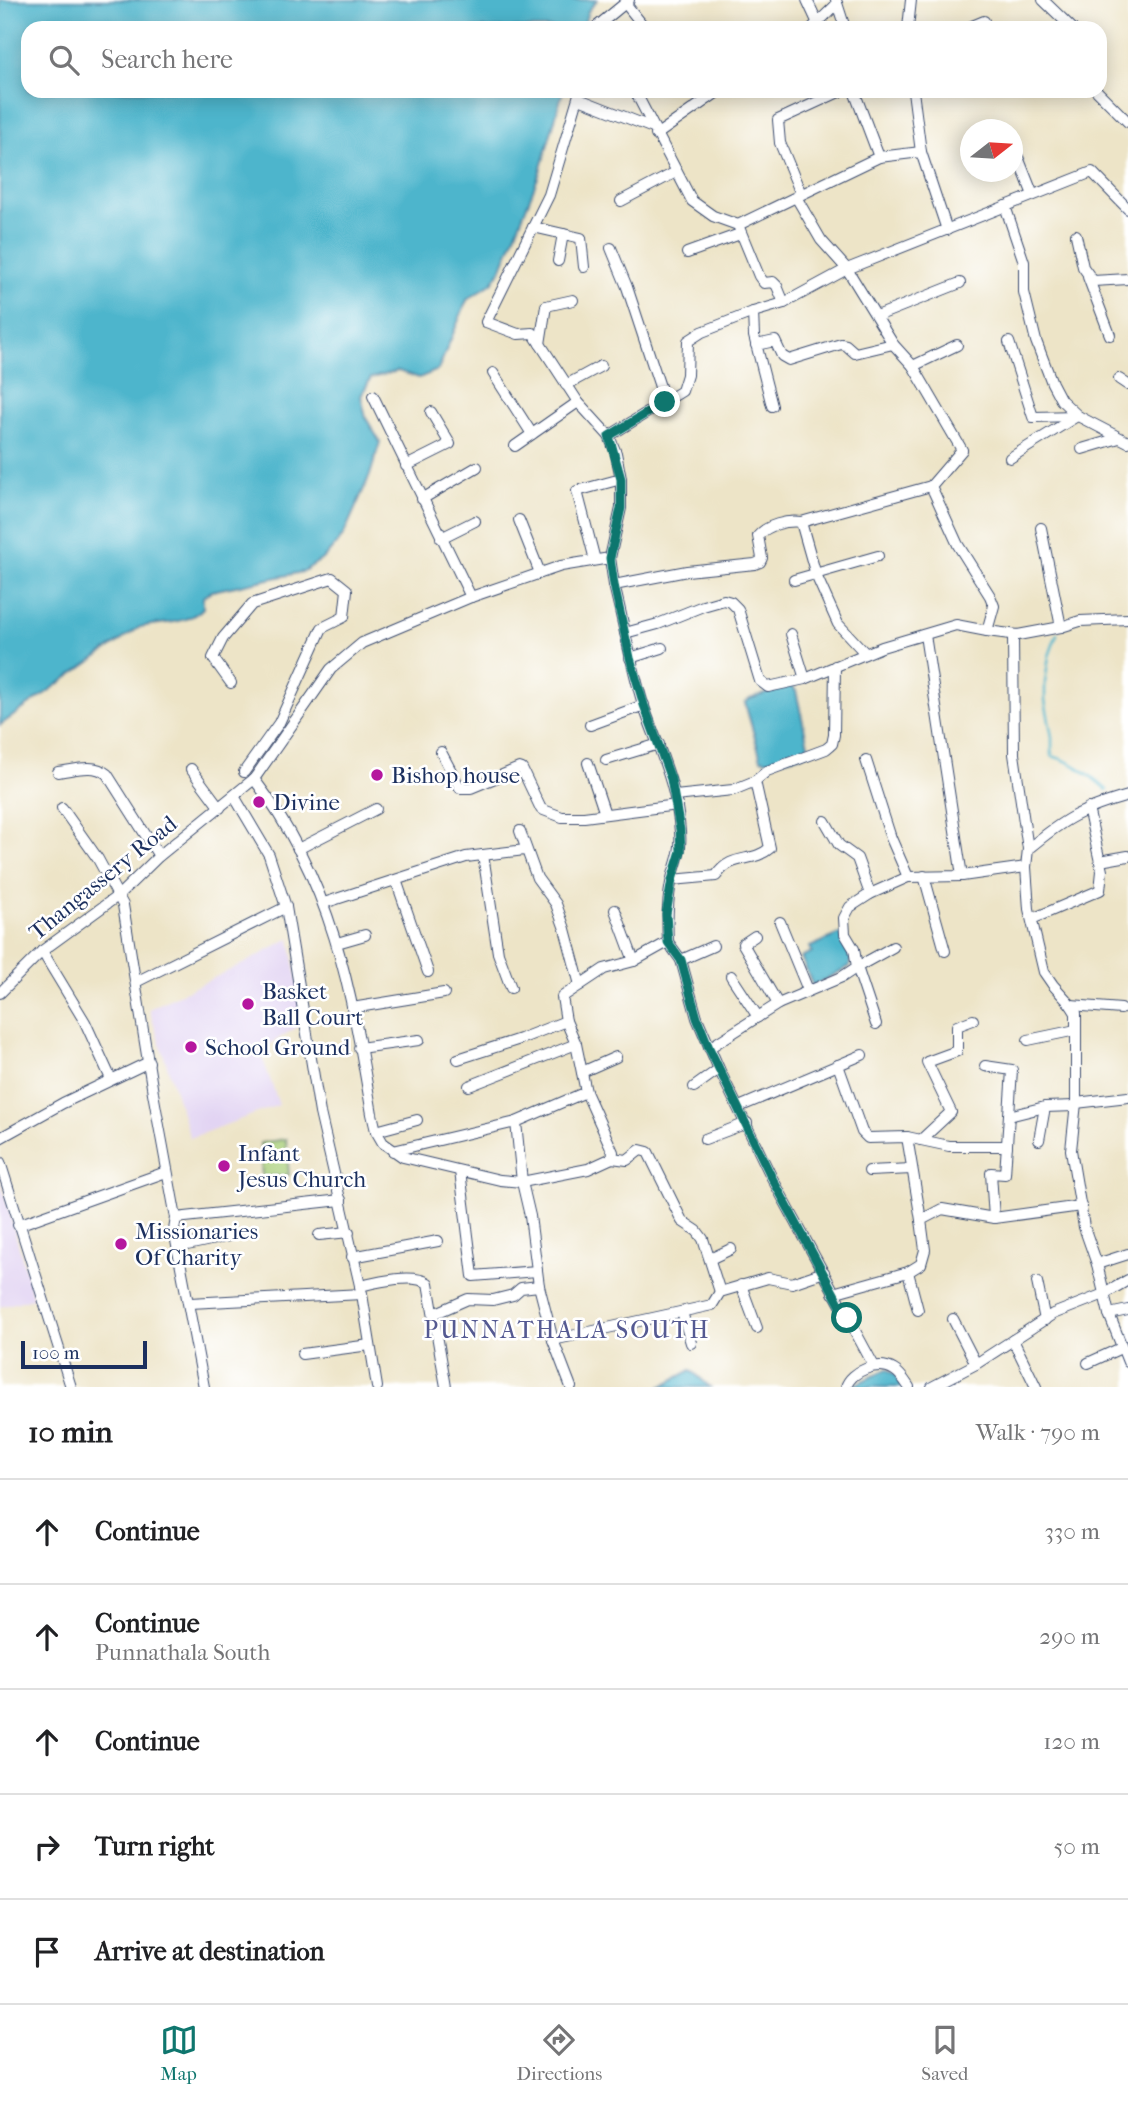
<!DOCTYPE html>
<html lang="en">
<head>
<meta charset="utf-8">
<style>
  body { margin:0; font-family:"IM FELL French Canon",serif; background:#f2f2f2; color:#202124 }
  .compass { position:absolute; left:960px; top:119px; width:63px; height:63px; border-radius:50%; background:#fff; box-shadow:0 4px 18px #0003; rotate:73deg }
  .scale { position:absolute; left:21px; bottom:18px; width:126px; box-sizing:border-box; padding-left:7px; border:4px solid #1b2f5e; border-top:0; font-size:19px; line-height:24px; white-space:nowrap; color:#1b2f5e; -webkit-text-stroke:5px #fff; paint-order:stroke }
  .stop { position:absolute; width:21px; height:21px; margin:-16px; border:5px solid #0f766e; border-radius:50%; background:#fff }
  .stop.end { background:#0f766e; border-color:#fff; box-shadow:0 2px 7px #0008 }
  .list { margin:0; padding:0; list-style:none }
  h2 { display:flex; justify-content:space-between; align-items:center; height:91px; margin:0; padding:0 28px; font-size:30px }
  h2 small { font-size:23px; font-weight:400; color:#757577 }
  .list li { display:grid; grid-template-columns:46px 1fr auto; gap:21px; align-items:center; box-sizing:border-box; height:105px; padding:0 28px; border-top:2px solid #e0e0e0 }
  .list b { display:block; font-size:26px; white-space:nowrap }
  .list p { margin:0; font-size:23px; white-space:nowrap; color:#757577 }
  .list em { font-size:23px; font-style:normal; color:#757577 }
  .icon { flex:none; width:38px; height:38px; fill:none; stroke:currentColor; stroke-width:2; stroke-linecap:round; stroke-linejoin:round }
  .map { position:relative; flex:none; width:1128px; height:1387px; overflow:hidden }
  .search { position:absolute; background:#fff; box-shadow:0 4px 18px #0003; left:21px; right:21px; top:21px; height:77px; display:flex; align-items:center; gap:18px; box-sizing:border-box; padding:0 24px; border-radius:21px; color:#757577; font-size:26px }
  .sheet { height:616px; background:#fff }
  nav { display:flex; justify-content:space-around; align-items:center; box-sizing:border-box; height:98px; border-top:2px solid #e0e0e0; background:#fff; font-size:19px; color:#757577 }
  nav a { display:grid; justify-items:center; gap:4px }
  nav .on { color:#0f766e }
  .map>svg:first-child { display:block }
  .built { fill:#e2d4f3 }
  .green { fill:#a8ce78; stroke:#627e6b; stroke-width:2 }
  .water { fill:#4eb5cc; stroke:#347295; stroke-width:2 }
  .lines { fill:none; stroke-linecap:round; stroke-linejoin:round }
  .stream { stroke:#4eb5cc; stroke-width:2.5 }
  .street-casing { stroke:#3a4a6e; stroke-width:12 }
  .street { stroke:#fff; stroke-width:10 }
  .route { stroke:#0f766e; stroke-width:9 }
  .poi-dot { fill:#b5179e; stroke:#fff; stroke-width:2.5 }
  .labels { text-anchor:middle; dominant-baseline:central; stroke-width:5; stroke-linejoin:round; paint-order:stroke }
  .poi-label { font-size:23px; fill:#1b2f5e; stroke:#fff; text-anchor:start }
  .street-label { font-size:23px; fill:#1b2f5e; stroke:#fff }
  .neighbourhood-label { font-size:24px; letter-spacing:2px; fill:#555a92; stroke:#fff }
</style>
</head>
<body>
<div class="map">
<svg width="1128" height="1387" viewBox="0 0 1128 1387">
  <rect width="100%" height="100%" fill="#fff"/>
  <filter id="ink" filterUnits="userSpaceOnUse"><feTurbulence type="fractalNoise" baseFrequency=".0143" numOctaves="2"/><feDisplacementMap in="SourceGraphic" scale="14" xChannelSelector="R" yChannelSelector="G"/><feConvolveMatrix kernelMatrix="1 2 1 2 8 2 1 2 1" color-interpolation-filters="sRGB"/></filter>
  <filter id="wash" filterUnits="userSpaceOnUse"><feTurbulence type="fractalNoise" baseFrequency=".00686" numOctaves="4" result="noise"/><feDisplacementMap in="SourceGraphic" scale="28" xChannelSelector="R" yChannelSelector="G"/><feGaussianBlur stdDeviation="1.57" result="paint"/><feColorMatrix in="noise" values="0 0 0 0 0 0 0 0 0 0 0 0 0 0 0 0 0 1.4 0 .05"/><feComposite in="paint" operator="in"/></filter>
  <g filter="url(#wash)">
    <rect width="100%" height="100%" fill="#ede4c7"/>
    <!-- built -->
    <g class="built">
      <path d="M290,938l14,84 -44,29 19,54 -89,33 -41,-129 98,-47z"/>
      <path d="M0,1179l33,119 -33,9z"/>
    </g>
    <!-- green -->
    <path class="green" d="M286,1139l3,36 -27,2 -2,-34z"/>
    <!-- water -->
    <g class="water">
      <path d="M0,0h597l-9,11 -5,17h-555v63h535l-24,84 -37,93 -10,15 -25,17 -29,70 -19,8 -21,-7 -27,7 -10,18 5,22 14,24 -10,33 -27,61 -19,22 -22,14 -90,19 -9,6v11c-16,17 -41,14 -63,19l-140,98z"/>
      <path d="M791,685l5,6 12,54 -2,9 -31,7 -14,-2 -16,-56 5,-4z"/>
      <path d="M842,933l9,24 -1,9 -37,20 -12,-29 11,-5 -2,-5z"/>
      <path d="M887,1369l8,6 6,12h-51z"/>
      <path d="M691,1370l19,17h-50z"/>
    </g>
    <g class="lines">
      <!-- stream -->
      <path class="stream" d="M1057,634l-8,22 -4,26v18l7,37v19c22,6 38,19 55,34"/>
    </g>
  </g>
  <g filter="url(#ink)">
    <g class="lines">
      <!-- street casing -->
      <g class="street-casing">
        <g id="street">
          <path d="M807,0l13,28"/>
          <path d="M836,0l9,28"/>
          <path d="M1043,0l29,28"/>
          <path d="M625,3l20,25"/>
          <path d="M595,28l34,-28"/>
          <path d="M812,28l25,-24"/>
          <path d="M908,28l3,-28"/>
          <path d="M967,28l17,-7"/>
          <path d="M580,91l-31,104 -63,127 32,12 15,-1 45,69 31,34 7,17 5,26v29l-11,50"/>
          <path d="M635,91l57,110 21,15 25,9 141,-68 42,-5"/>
          <path d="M854,91l25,66"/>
          <path d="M913,91l8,61 26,78"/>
          <path d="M1097,91l31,31"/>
          <path d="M579,99l74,29"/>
          <path d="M656,135l63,-44"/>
          <path d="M1012,142l21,53"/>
          <path d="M801,194l-21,-51 -2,-23 63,-29"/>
          <path d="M621,201l55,-29"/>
          <path d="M1005,206l19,56v30l12,49 16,42 9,17 17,16 50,26"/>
          <path d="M738,225l21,51 5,7 9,-1 4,4 7,17"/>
          <path d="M533,227l48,11 3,29"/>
          <path d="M1076,235l7,32 10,14 35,-2"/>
          <path d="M611,248l16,39 38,115"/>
          <path d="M687,253l53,-19"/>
          <path d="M558,261l5,-27"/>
          <path d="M1088,277l22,58"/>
          <path d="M753,312l1,24 18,70"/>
          <path d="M877,316l83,-33"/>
          <path d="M1009,342l24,75 45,-1"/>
          <path d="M540,344l6,-38 27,-6"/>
          <path d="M756,345l19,-4 7,15 7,4 52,-16 5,1 9,8 38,-9"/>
          <path d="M913,366l44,-21"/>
          <path d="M493,373l39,61"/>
          <path d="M1119,379l9,6"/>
          <path d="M566,385l35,-19"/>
          <path d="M373,396l98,201"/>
          <path d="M609,436l73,-45 5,-16 1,-34 14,-9 51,-20 31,-9 63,-34 245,-97 36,37"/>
          <path d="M515,446l63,-44"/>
          <path d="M1082,449l37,-11"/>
          <path d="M1010,458l67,-42"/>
          <path d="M406,466l44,-22 -19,-32"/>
          <path d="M422,499l55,-32"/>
          <path d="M519,520l21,53"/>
          <path d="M801,522l15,53 22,49 27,29"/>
          <path d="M1041,528l20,99"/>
          <path d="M441,538l34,-17"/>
          <path d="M595,560l-18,-69 44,-12"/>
          <path d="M794,580l84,-24"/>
          <path d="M987,631l31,4 43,-8 19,-6 48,-2"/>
          <path d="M625,633l33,-9 45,-18 21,-6 7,2 7,7 22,72 8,6 37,-8 77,-32 74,-22 31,6 7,-25 -4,-10 -32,-51 -27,-59"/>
          <path d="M791,634l14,45"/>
          <path d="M925,635l37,241"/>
          <path d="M1013,635l1,119 14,95 -2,18 3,42 15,63 9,13 18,20 5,8v90l-5,47 13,77 13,37 12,50 19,48"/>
          <path d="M630,658l32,-10"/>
          <path d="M231,683l-18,-25 10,-20 29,-34 80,-26 15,12 -3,27 -22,11 -43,95 -35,49"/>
          <path d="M590,725l54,-20"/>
          <path d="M441,752l19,36h11l48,-20 3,1 19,40 21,8h22l93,-12"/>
          <path d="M606,760l53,-16"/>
          <path d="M866,760l25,78 17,39"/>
          <path d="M588,763l17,51"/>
          <path d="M191,769l29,39"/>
          <path d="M58,772c16,-2 36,-9 49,2l52,82"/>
          <path d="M254,779c79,103 97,211 118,335l4,17 7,12 20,14 97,23 22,2 66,-13 24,-11 1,-6 -27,-60"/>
          <path d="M234,796l35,59 17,52 34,206 42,181 15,93"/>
          <path d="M675,796l58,-6 22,-9 12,-10 59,-22 6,-5 2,-9 1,-69"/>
          <path d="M62,808l36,51 25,46 30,188 23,125 -2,12 30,157"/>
          <path d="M825,821l14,24 18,13 13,36"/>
          <path d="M520,831l17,47 19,26 9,25 15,56"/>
          <path d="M298,849l78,-40"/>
          <path d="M1028,849c37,-31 54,-40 100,-53"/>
          <path d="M483,855l15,98 13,35"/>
          <path d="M1100,861l28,-5"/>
          <path d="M924,876l21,75"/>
          <path d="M396,880l32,92"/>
          <path d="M672,880l44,-4c16,-24 36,-12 54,-28l-15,-67"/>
          <path d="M324,903l142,-46 59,-7"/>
          <path d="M615,910l19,51"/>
          <path d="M1032,919l68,-29 2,-19 -14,-63"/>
          <path d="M780,922l28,68"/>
          <path d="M755,936l-12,8 35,60"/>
          <path d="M668,942l13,18 16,58 22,51 52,107 103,190"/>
          <path d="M337,943l28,-8"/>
          <path d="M42,951l43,71 26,57"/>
          <path d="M681,960l32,-14"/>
          <path d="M731,976l27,41"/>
          <path d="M136,982l150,-75"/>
          <path d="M0,993l42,-42 77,-56 40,-39 95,-77 77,-110 31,-26 109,-46 90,-31 49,-8 4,27 73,-14 68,-7 5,-2 2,-4 -4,-22c9,-11 29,-16 43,-14l130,-36 31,-36 -49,-84 -20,-22 -46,-75 -26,-29 -25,-43"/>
          <path d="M1071,1005l50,4"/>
          <path d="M352,1008l92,-15"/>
          <path d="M876,1024l-19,-57 36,-20"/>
          <path d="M1028,1040l48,-10"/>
          <path d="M359,1048l60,-8"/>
          <path d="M709,1048l69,-44 64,-27 15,-10 -3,-18 -9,-15 -1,-16 6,-11 20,-13 38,-17 54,-1 64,-9"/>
          <path d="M458,1059l62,-20 46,-18"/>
          <path d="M838,1065l24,67 6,6 39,-1 42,9h58"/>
          <path d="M985,1066l27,4 -7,104 -14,-1 3,45"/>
          <path d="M582,1072l34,-15"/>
          <path d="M469,1086l107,-42"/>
          <path d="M694,1087l25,-18"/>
          <path d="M1076,1103l52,-6"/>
          <path d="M739,1107l123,-52"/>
          <path d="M1009,1116l36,-9 30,-1"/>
          <path d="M376,1131l41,-11"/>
          <path d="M907,1137l14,83"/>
          <path d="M0,1138l63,-35 86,-41"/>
          <path d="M705,1139l42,-16"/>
          <path d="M921,1140l30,-28 -24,-50 30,-11v-25l16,-6"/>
          <path d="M1039,1140l6,-33"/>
          <path d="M393,1151l123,-29"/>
          <path d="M612,1158l15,2 13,-10 8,2 34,69 15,10 6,8 17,53"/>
          <path d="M0,1162l71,225"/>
          <path d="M460,1171l13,105 64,-5"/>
          <path d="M869,1171l43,-2"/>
          <path d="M176,1218l165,-18"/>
          <path d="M18,1225l148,-53"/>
          <path d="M319,1235l30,-3"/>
          <path d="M178,1247l51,-11"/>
          <path d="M352,1257l86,-16"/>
          <path d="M710,1259l21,-10"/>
          <path d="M1097,1264l31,-10"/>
          <path d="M908,1272l10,38"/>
          <path d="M1037,1282l8,38"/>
          <path d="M741,1285l16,43"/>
          <path d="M360,1286c17,-4 53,-13 68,-3l18,104"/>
          <path d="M833,1293l75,-21 13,-8 4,-14 -4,-30 21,-11 52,9 87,-12"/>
          <path d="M190,1303l172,-9"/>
          <path d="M682,1312l9,31"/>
          <path d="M434,1314l34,-15 25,1 20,-5 8,-7 18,-2"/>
          <path d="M1109,1314l19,-4"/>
          <path d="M953,1319l23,45"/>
          <path d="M553,1340l159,-35 8,-13 48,-14 24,5 32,-11"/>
          <path d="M1013,1340l23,47"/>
          <path d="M302,1354l68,-9"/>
          <path d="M1088,1363l33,-15"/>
          <path d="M571,1387l-18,-47 -14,-54 -9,-70 -8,-34 -6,-60 70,-30 -10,-48 -10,-23 -4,-24 42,-28 30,-8 34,-19c-1,-20 -1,-39 3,-59 4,-20 11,-29 9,-51 -3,-48 -22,-84 -37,-128 -12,-39 -19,-79 -29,-119"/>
          <path d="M846,1387c5,-16 32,-27 48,-17 6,3 11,11 15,17"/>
          <path d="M932,1387l44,-23 77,-50 51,-20 24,-14"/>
        </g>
      </g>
      <!-- street -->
      <use href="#street" class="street"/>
    </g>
  </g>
  <g class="lines" filter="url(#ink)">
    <!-- route -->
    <path class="route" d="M665,402l-56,34 12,43v29l-11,50 4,27 16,73 14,47 27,74 9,51 1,21 -9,29 -6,34 2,28 13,18 16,58 12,30 62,128 76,142"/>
  </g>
  <!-- markers -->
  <g class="poi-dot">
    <circle cx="377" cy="775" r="7"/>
    <circle cx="259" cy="802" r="7"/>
    <circle cx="248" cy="1004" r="7"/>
    <circle cx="191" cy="1047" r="7"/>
    <circle cx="224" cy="1166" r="7"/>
    <circle cx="121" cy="1244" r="7"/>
  </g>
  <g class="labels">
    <!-- poi labels -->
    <g class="poi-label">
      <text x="391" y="775">Bishop house</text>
      <text x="273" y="802">Divine</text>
      <text x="262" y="991">Basket<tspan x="262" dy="26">Ball Court</tspan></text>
      <text x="205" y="1047">School Ground</text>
      <text x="238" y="1153">Infant<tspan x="238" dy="26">Jesus Church</tspan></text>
      <text x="135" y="1231">Missionaries<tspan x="135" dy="26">Of Charity</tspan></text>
    </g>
    <!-- street labels -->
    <g class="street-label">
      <text transform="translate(103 878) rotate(-39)">Thangassery Road</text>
    </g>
    <!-- neighbourhood labels -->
    <g class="neighbourhood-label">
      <text x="567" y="1330">PUNNATHALA SOUTH</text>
    </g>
  </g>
</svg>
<svg class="compass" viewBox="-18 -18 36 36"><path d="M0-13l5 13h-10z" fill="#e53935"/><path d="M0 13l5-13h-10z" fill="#757577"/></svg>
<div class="scale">100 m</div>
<div class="stop" style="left:847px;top:1318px"></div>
<div class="stop end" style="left:665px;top:402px"></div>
<div class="search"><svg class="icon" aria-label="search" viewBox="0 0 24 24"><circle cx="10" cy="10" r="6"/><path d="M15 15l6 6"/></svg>Search here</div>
</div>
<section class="sheet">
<h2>10 min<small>Walk · 790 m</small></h2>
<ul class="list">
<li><svg class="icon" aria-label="ahead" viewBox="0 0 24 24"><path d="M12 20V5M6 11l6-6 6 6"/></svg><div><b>Continue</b></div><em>330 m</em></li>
<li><svg class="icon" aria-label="ahead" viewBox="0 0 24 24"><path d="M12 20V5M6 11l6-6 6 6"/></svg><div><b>Continue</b><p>Punnathala South</p></div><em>290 m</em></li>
<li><svg class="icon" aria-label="ahead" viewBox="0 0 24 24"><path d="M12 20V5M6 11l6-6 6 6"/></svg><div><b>Continue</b></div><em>120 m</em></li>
<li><svg class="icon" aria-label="right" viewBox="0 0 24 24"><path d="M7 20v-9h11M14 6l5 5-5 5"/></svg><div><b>Turn right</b></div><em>50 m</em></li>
<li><svg class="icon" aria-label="arrive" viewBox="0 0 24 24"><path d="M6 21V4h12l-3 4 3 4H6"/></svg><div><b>Arrive at destination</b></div></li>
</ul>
</section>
<nav>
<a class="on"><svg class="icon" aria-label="map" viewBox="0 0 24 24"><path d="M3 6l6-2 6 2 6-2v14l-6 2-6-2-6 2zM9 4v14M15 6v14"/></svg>Map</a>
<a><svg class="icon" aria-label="directions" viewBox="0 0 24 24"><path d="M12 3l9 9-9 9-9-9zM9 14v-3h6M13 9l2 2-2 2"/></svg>Directions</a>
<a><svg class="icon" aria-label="saved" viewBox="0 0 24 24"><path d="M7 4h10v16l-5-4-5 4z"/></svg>Saved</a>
</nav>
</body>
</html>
